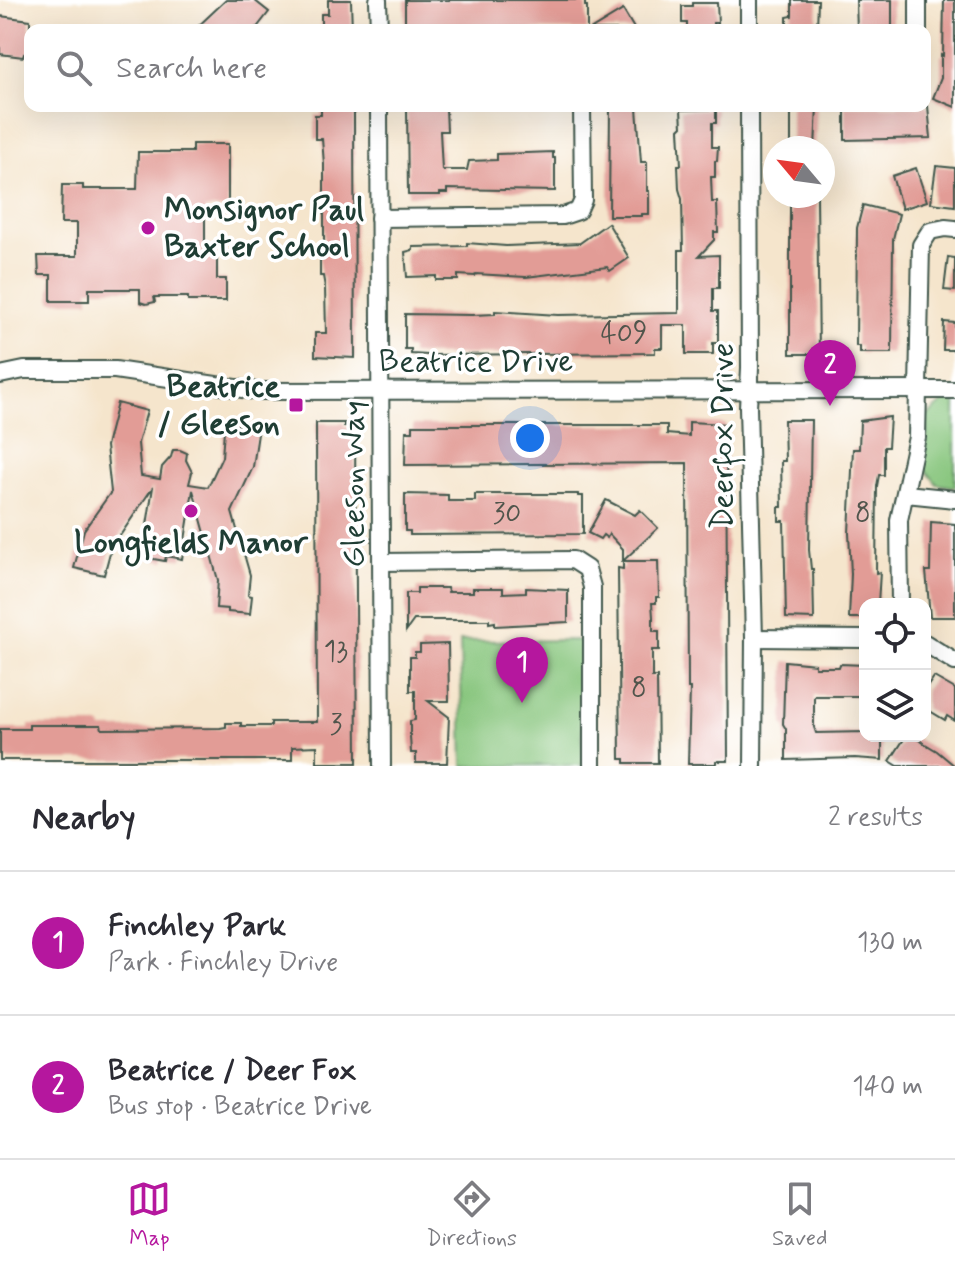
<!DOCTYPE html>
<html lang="en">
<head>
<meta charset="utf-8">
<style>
  body { margin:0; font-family:Mynerve,sans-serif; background:#f7f7f7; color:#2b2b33 }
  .controls { position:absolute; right:24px; bottom:24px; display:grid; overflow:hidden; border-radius:16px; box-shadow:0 8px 32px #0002 }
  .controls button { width:72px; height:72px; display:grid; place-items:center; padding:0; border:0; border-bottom:2px solid #e1e1e2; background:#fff; color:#2b2b33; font:40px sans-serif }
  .compass { position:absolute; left:763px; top:136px; width:72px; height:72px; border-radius:50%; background:#fff; box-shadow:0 8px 32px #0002; rotate:299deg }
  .you { position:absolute; left:530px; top:438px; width:28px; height:28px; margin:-20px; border:6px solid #fff; border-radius:50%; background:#1a73e8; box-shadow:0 0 0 12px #1a73e833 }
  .badge { display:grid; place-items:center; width:52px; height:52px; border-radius:50%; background:#b5179e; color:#fff; font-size:26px; font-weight:700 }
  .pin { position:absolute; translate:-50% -66px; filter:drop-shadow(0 2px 4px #0008) }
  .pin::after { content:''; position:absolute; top:42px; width:28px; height:24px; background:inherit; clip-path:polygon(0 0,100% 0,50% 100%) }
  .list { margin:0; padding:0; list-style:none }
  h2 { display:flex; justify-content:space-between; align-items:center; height:104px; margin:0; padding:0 32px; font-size:34px }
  h2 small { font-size:26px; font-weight:400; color:#7c7c81 }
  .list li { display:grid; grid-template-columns:52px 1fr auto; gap:24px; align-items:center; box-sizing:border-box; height:144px; padding:0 32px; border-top:2px solid #e1e1e2 }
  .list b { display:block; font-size:30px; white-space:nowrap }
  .list p { margin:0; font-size:26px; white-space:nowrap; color:#7c7c81 }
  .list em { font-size:26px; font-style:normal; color:#7c7c81 }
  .icon { flex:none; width:44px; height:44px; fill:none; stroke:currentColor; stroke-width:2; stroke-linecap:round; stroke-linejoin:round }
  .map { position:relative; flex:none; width:955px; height:766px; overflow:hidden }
  .search { position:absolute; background:#fff; box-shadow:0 8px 32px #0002; left:24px; right:24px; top:24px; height:88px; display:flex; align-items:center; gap:20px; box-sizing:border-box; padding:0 28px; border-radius:16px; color:#7c7c81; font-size:30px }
  .sheet { height:392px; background:#fff }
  nav { display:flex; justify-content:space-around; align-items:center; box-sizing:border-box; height:112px; border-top:2px solid #e1e1e2; background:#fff; font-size:22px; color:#7c7c81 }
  nav a { display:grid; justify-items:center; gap:4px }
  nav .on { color:#b5179e }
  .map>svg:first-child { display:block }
  .green { fill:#86c57c; stroke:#528158; stroke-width:2 }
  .building { fill:#e29c96 }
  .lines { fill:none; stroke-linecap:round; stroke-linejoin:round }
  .minor-casing { stroke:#3f564b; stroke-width:20 }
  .minor { stroke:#fff; stroke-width:16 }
  .poi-dot { fill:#b5179e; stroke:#fff; stroke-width:3 }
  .labels { text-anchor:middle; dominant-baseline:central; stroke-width:7; stroke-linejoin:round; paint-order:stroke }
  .number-label { font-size:28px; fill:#50554c }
  .poi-label { font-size:32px; font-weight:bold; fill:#1f3d34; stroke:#fff; text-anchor:start }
  .street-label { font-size:32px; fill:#1f3d34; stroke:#fff }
</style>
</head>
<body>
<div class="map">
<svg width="955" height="766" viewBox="0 0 955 766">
  <rect width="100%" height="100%" fill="#fff"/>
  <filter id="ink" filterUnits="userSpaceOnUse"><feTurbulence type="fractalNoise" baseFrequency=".0125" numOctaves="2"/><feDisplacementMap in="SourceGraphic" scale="16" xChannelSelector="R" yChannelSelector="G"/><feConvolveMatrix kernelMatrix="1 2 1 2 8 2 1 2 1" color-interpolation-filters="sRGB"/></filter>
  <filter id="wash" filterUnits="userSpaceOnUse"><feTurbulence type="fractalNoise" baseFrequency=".006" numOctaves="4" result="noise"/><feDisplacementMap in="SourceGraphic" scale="32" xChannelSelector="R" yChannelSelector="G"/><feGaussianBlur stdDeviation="1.8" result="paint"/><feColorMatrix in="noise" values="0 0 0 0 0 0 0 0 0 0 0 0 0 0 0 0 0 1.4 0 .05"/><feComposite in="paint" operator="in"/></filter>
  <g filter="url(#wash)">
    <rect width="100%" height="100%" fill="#f5e5cc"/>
    <!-- green -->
    <g class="green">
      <path d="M947,399l8,1v87l-18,-3 -15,-19 5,-24 -1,-24z"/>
      <path d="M581,640l2,125 -120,1 -3,-125z"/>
    </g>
    <g id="blocks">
      <!-- building -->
      <g class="building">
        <path d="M226,0h28l15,12 -14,18h-61z"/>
        <path d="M328,0h23l1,30h-31v-16h7z"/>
        <path d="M405,0h180v6h2v24l-182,-1z"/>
        <path d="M792,0h26l-1,30h-30v-13l5,-1z"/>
        <path d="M856,0h36v30h-35z"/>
        <path d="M944,0h11v107l-22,-9 8,-20v-23l2,1z"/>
        <path d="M692,3h25l1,20h-5v7h-26v-7h-5v-17h10z"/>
        <path d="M623,10l12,20h-45z"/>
        <path d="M0,16l30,4v35l-6,-1 -1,3 -23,-3z"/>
        <path d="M321,106h32l1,7 1,245 -40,-2v-23h11l-1,-46 -2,-11h-3v-24h4v-88l-2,-25h-7v-24h6z"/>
        <path d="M791,106h26l-2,42h-24z"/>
        <path d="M845,106h83l3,32 -86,2z"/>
        <path d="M610,107l27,1 4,54h6v29h2v23h-7v2h-33z"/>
        <path d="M407,108h39l1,23h-7l2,39h25l2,-9 28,-1v-6l56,-2v6h2v33l-108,-2v4h-7v2h-32z"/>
        <path d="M716,109v14h-4v24h6l-1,14h-2v16h-4l1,25h5l1,30h-4v8l-15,16 20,-1v33h-6v23h5v32h-5v11h-27v-29h-24v23h-7v5l-227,2 -17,-1v-5h-6v-35l67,1 23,-1v-3l63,4 121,-2v-63h4l-1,-51 -3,-10 -1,-24h3l-2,-36 3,-3 -1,-16z"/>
        <path d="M192,144h36v64l-23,1v46h12v24h9v22h-38v-4h-34l1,5 -9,2 -6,-2v-13h-51v12h-38v-26h-12l-1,-19h39v-33h-16l1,-38h21v4h54l1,-37h54z"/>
        <path d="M936,166l19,2v38l-24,-3z"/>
        <path d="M916,168l11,33 -25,8 -10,-33z"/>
        <path d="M790,196h27l2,158h-29z"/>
        <path d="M863,205l36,9 -6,25 -1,114h-32v-7h-4l1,-118z"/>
        <path d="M608,223l21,35 -19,13 -3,-4 -81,10 -50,-3 -1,2 -17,-1v5h-22v-4l-29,1 -2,-25 8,-2v-3l54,-1v-3l39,3 74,-3z"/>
        <path d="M948,257l7,1v33l-11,-1z"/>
        <path d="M944,322l11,1v27h-12z"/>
        <path d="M117,403l30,8 -9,32 3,33 19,3 2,-12 9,-10 2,-7h7l7,3 -1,7 6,12 -3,12 19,3 14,-30 2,-27 13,1v-6l22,2 -6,40 -21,45 18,63 -2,20 4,1 -2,18 -22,-2v-3l-12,-1 2,-28 -25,-90 -11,69 -16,-3 -1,5 -23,-4 11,-70 -42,62 -7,26 -30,-7 10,-38 27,-38 -5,-46z"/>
        <path d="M890,417l-2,30h-4v28h-5l-2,11 -1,87 4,-1 -2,32h-13v14h-16l2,-44 -2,-41 4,-84h6l1,-28z"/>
        <path d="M784,420h27l-2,130 2,19h2l1,50 -28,-1 -2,-97h-5v-14h3l-1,-46h4z"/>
        <path d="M689,422l37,2 2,337h-12v3h-28l2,-76h-2l-1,-225 -282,2 1,-34h7v-6h254v9l22,2z"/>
        <path d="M316,423h28v3h11l2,337h-40v-17l-25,1v13h-292v-31h29v-4h72l1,4 118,-1 6,-1v-4h15v3h30v-4h46z"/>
        <path d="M405,494l43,1v6h27v-7h103v2h5v38l-173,1v-4h-5z"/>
        <path d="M606,500l29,15 5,-5 18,18 -35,33h35l1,36h-3v6h-4l1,14v14h6v19h-7v27h5l1,86h-33v-4h-5l-2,-191 5,1v-20l-14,-15 -2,4 -4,-3 -3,4 -12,-6z"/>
        <path d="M931,522l24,2v93h-25l-4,-46h4z"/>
        <path d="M417,588h30l1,4h25v-4h30v5l23,-1v-4l42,2v32l-73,4v-4l-6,1v-3h-75l-8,11v-38h11z"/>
        <path d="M448,644l1,57h-21l21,16 -2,46h-31v-10h-5l-1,-17v-15l5,-1v-29h-5v-34h5v-5h5v-7z"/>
        <path d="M785,661l30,3v3h24l1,-3 25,1v31h-51v31l2,6 49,-1v4h17v24l-27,-2 -69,2v-31l-3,-5z"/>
        <path d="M934,677l21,12v32l-8,-5 -2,4 -20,-12v-18z"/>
        <path d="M906,736h6l25,15 18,15h-57l-8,-5z"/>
      </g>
    </g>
  </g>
  <g filter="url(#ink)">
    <use href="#blocks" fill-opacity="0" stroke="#3f564b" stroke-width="2"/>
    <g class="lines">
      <!-- minor casing -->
      <g class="minor-casing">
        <g id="minor">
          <path d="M378,0l1,30"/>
          <path d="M918,0v30"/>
          <path d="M749,30v-30"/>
          <path d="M379,106l3,660"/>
          <path d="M749,106l1,262 -2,39 6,231 -1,128"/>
          <path d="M379,218l184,-2 15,-5 5,-11 -1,-94"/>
          <path d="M0,375l24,-5h91l141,21 699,-1"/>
          <path d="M906,494l49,5"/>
          <path d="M382,562l191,-2 14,9 5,18v179"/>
          <path d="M900,604l-1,-84 18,-83 4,-192 9,-14 15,-3 10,1"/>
          <path d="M754,638l111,1"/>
          <path d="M925,643l30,19"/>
        </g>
      </g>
      <!-- minor -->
      <use href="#minor" class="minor"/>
    </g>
  </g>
  <!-- markers -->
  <g class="poi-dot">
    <circle cx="148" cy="228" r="8"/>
    <rect x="288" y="397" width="16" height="16" rx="4"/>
    <circle cx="191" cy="511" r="8"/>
  </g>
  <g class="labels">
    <!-- number labels -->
    <g class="number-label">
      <text x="624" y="334">409</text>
      <text x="863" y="513">8</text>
      <text x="507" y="514">30</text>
      <text x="336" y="652">13</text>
      <text x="639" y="688">8</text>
      <text x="336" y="725">3</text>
    </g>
    <!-- poi labels -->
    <g class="poi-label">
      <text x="164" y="210">Monsignor Paul<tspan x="164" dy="37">Baxter School</tspan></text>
      <text x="280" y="387" text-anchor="end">Beatrice<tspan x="280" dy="37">/ Gleeson</tspan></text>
      <text x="191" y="543" text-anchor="middle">Longfields Manor</text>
    </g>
    <!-- street labels -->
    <g class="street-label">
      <text x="476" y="362">Beatrice Drive</text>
      <text transform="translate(723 436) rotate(-90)">Deerfox Drive</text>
      <text transform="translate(354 484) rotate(-90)">Gleeson Way</text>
    </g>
  </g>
</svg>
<div class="controls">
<button><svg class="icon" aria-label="locate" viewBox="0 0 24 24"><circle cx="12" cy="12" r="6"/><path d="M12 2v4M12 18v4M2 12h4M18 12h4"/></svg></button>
<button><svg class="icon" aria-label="layers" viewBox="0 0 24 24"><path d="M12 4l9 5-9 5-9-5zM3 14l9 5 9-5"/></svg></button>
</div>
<svg class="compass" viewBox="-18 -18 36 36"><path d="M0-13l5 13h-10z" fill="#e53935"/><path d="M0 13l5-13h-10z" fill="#7c7c81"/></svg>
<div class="you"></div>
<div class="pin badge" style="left:522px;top:703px">1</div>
<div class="pin badge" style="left:830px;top:406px">2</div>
<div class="search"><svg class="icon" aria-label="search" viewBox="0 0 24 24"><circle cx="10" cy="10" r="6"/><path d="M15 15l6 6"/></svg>Search here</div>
</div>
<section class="sheet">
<h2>Nearby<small>2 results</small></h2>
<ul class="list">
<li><span class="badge">1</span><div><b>Finchley Park</b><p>Park · Finchley Drive</p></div><em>130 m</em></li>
<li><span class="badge">2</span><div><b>Beatrice / Deer Fox</b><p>Bus stop · Beatrice Drive</p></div><em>140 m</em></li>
</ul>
</section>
<nav>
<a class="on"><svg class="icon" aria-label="map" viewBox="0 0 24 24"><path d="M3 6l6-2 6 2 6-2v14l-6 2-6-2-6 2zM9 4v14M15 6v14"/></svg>Map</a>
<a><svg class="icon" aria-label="directions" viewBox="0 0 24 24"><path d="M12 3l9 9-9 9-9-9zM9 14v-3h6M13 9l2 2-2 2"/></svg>Directions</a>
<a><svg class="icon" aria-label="saved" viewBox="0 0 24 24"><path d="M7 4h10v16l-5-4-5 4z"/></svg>Saved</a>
</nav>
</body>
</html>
